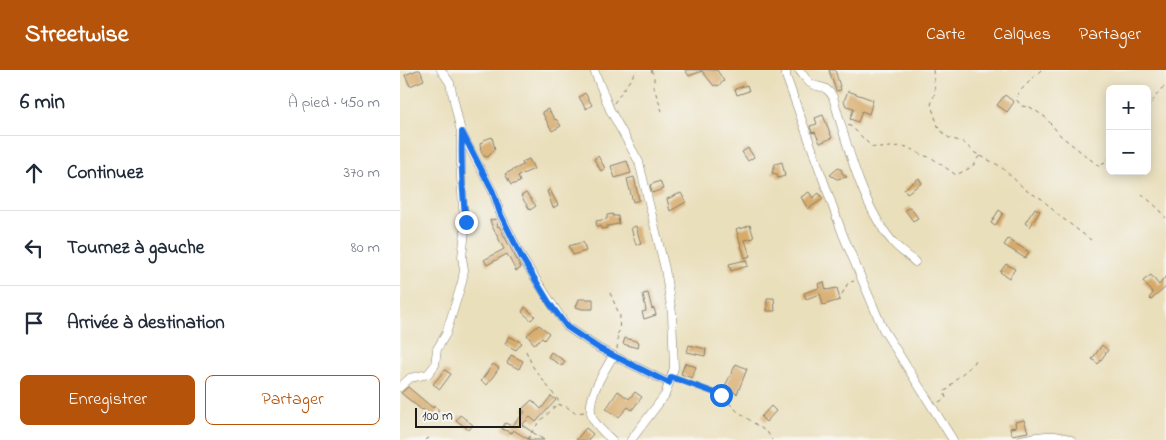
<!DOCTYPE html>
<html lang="fr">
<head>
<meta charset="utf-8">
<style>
  body { margin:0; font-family:"Indie Flower",sans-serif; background:#f6f6f7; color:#1f2937 }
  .controls { position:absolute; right:15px; top:15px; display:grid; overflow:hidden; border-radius:8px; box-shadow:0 2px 12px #0003 }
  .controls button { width:45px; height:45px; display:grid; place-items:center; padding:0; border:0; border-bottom:1px solid #e0e1e3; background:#fff; color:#1f2937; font:25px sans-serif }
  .scale { position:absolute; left:15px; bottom:12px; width:106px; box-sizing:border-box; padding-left:5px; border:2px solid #1c1c1c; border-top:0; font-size:14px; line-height:18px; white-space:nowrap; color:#1c1c1c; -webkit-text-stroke:4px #f6f6f2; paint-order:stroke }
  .stop { position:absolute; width:15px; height:15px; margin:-11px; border:4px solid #1a73e8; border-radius:50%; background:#fff }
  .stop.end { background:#1a73e8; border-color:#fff; box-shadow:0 1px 5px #0008 }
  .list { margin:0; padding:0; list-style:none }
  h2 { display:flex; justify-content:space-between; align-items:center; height:65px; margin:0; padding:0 20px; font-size:21px }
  h2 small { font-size:16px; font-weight:400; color:#747a83 }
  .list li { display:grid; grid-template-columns:32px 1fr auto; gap:15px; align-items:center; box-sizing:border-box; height:75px; padding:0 20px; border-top:1px solid #e0e1e3 }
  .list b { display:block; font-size:19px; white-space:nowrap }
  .list em { font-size:16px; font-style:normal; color:#747a83 }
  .actions { display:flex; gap:10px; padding:15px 20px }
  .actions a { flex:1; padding:11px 0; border:1px solid #b45309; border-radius:8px; text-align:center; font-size:18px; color:#b45309 }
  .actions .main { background:#b45309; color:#fff }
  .icon { flex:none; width:28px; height:28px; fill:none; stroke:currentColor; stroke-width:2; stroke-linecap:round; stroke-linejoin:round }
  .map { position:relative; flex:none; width:766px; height:370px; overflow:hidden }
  header { display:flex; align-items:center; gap:30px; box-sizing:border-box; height:70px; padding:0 25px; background:#b45309; color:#fff }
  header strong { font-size:24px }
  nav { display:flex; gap:28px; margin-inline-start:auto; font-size:18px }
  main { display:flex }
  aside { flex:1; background:#fff }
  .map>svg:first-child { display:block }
  .building { fill:#d7aa6b }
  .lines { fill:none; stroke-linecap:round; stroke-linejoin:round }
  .street-casing { stroke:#837e6c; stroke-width:9 }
  .path { stroke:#837e6c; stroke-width:1; stroke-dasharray:4 4; stroke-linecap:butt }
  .street { stroke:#fff; stroke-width:8 }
  .route { stroke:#1a73e8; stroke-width:6 }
</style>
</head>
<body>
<header>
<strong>Streetwise</strong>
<nav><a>Carte</a><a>Calques</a><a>Partager</a></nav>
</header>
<main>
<aside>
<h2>6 min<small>À pied · 450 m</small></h2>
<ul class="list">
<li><svg class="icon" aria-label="ahead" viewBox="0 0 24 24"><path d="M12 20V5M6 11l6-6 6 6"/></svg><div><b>Continuez</b></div><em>370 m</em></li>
<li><svg class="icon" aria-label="left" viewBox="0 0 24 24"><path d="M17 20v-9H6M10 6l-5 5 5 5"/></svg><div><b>Tournez à gauche</b></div><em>80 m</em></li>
<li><svg class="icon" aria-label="arrive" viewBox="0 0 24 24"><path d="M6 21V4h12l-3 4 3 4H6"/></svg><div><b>Arrivée à destination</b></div></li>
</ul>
<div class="actions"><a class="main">Enregistrer</a><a>Partager</a></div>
</aside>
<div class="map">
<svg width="766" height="370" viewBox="0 0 766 370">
  <rect width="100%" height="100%" fill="#f6f6f2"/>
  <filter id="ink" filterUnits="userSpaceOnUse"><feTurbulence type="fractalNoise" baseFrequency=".02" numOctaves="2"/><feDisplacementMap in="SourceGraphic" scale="10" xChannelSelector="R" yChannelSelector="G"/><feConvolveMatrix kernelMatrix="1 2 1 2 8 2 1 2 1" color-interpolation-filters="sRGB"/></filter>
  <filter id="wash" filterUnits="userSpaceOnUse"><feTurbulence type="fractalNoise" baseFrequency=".0096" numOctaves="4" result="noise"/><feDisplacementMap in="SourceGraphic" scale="20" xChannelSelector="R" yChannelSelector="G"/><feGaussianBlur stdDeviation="1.12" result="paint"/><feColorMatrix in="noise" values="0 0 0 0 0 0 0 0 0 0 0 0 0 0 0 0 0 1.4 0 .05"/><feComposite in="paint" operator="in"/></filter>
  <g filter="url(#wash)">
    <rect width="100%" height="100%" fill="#eadfbb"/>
    <g id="blocks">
      <!-- building -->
      <g class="building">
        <path d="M17,0h3l4,10 -14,6 -5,-11z"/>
        <path d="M285,0h32l7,11 -6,5 -2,-1 -2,1 -12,-15 -13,5z"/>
        <path d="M429,0h6l6,20 -5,1z"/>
        <path d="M347,15l2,6 -12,4 -2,-6z"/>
        <path d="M448,21l25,9 -4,14 -7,-3 -4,11 -8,-3 4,-11 -8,-2 -2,-5z"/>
        <path d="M185,23l7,12 -6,4 -7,-12z"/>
        <path d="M605,25l9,7 -7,10 -10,-7z"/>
        <path d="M148,39l7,11 1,-1 5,7 -9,5 -10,-19z"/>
        <path d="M423,45l9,23 -12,5 -5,-11 -3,1 -2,-7 7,-2 -2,-6z"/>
        <path d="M92,67l3,12 -7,8 -4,-1 -3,-5 -1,-7 4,-4z"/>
        <path d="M348,78l6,9 -6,4 -6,-9z"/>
        <path d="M198,86l7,12 -4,3 -7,-12z"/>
        <path d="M129,89l5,10 -16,7 2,6 -9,3 -6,-11 18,-9 -1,-3z"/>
        <path d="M227,91l4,12 -16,5 -4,-12z"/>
        <path d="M382,92l3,14 -7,2 -1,-4 -5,-1 3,-9z"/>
        <path d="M438,98l4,2v3l5,4 -10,2 -7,-4z"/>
        <path d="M234,107l5,23 -6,2 -6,-23z"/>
        <path d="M519,108l3,5 -15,10 -3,-4z"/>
        <path d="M260,111l3,8 -11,4 -2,-8z"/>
        <path d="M150,120l8,15 -5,3 -6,-17z"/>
        <path d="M409,122l4,6 6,-5 4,6 -15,10 -7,-12z"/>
        <path d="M126,123l10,13 -6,4 -9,-14z"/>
        <path d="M281,123l5,9 -16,9 -3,-12z"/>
        <path d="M510,137l8,11 -5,3 -8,-11z"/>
        <path d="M635,138l5,3 -10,16 -5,-4z"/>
        <path d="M599,140l4,3 -8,13 -4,-3z"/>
        <path d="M213,144v2h5l1,8 -12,2v2l-6,1 -1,-3 -3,1 -1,-6 11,-2v-4z"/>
        <path d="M96,149l2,8 1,-1 22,42 -5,3 -9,-17 -20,11 -3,-5 20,-11 -12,-23 -2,-6z"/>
        <path d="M350,155l4,13 -9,2 5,16 -5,2 -9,-29 5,-2v2z"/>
        <path d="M236,156l5,18 -5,1 -5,-17z"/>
        <path d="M608,169l21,13 -4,6 -21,-13z"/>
        <path d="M183,172l3,9 -13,4 -4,-9z"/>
        <path d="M346,190l2,6 -17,5 -2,-7z"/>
        <path d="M606,194l9,5 -6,9 -9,-6z"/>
        <path d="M751,205l8,10 7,-9v11l-15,13 -2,-2 4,-5 -10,-12z"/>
        <path d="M424,212l2,8 11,-2 3,12 -17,5 -3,-11 -14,5 -2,-6 15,-5 -1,-4z"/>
        <path d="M248,223l4,16 2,-1 2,7 -12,4 -2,-7 4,-1 -3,-17z"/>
        <path d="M367,228h7l1,13h-8z"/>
        <path d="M179,229h14v10h-11l-6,-2z"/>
        <path d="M125,237l10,9 -4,4 -9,-8z"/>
        <path d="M139,255l10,8 -5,7 -2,-2 -8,6 -7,-9z"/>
        <path d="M109,266l13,7 -6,7 -11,-6z"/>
        <path d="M225,268l14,4 -1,6 -15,-4z"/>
        <path d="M289,275l17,4 -1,7 -18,-4z"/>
        <path d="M702,275l6,5 -10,14 -6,-5z"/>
        <path d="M151,282l14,9 -3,5 -14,-9z"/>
        <path d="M111,285l12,6 -4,8 -12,-6z"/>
        <path d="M285,293l11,4 -4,11 -11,-4z"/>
        <path d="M93,294l6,4 -12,17 -6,-4z"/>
        <path d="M336,294l11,5 -10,25 -7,-4 -1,3 -6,-3z"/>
        <path d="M45,300l6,4 -11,15 -7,-5z"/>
        <path d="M8,317l25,21 1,-2 5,4 -5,7 -11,-8 -1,1 -21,-17z"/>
        <path d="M218,321l11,8 6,-7 7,5 -10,13 -4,-3 -9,10 -13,-8z"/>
        <path d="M151,326l5,4 -20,22 -6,-5 -8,8 22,15h-14l-17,-10 -1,3 -10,-4 3,-6 7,3 13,-14 -3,-3 10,-9 9,9z"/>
        <path d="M371,336l5,5 -10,11 -5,-5z"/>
        <path d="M60,345l13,10 -4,5 -13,-10z"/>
        <path d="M624,350l4,12 -16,3 -2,-7 6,-1 -1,-5z"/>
        <path d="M186,358l7,6 -5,6h-12z"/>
      </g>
    </g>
  </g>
  <g filter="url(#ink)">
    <use href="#blocks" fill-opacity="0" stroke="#837e6c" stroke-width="1"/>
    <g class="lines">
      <!-- street casing -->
      <g class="street-casing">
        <g id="street">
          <path d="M41,0l9,13 11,49 32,60 7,21 22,45 45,69 33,22 69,34"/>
          <path d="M194,0l16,40 29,52 26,107 7,44 2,55 -9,27 -34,45"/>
          <path d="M386,0v6l57,159 40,94 70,111"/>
          <path d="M399,0c4,4 7,10 11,13 9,7 14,-1 23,14 13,44 29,109 59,144 6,8 16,14 23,21"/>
          <path d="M0,317l10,-9 18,-4 7,-9 2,-16 9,-15 16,-52 2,-12 -2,-13 4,-34 -3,-15 -2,-31v-43"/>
          <path d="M212,370c-7,-6 -15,-14 -19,-21 -9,-18 11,-47 20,-63"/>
          <path d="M621,370c17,-4 33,-7 50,0"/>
        </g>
      </g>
      <!-- path -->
      <g class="path">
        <path d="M251,0l3,6v12l8,23"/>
        <path d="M533,0l2,22 -4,13 8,24 10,9 14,4 12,11 25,13 27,25 15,8 15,15 34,26"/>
        <path d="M641,0l-22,22 -3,7 5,7 9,1 15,10 16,19 39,31 10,-10"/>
        <path d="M214,33l23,-33"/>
        <path d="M747,39l14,-20 5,-3"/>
        <path d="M448,55l4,2 20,20 8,1 21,-2 6,1 15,8 10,3 24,17 16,-8 8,-12"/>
        <path d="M742,124l18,16 6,8"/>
        <path d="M210,223l10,23 -1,16 -3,3 2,4 -1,10"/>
        <path d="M442,224l6,-11 6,-2"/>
        <path d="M126,281l7,16 25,33 -1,4"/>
        <path d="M279,310l42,15 16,16 31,22 4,7"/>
        <path d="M539,332l7,-4 -2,-7 5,-2c7,-15 21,-17 27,-31"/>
        <path d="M26,370l2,-2 4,2"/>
        <path d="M128,370c5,-15 19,-24 29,-36l10,3 8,6 10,-1"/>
      </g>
      <!-- street -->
      <use href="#street" class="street"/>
    </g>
  </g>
  <g class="lines" filter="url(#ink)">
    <!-- route -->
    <path class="route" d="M66,152c-4,-30 -5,-59 -4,-90l31,60 7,21 22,45 28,46 17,23 33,22 69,34 2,-6 50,18"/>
  </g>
</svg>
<div class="controls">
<button>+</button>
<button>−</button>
</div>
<div class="scale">100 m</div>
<div class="stop" style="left:321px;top:325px"></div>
<div class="stop end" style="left:66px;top:152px"></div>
</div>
</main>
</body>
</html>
